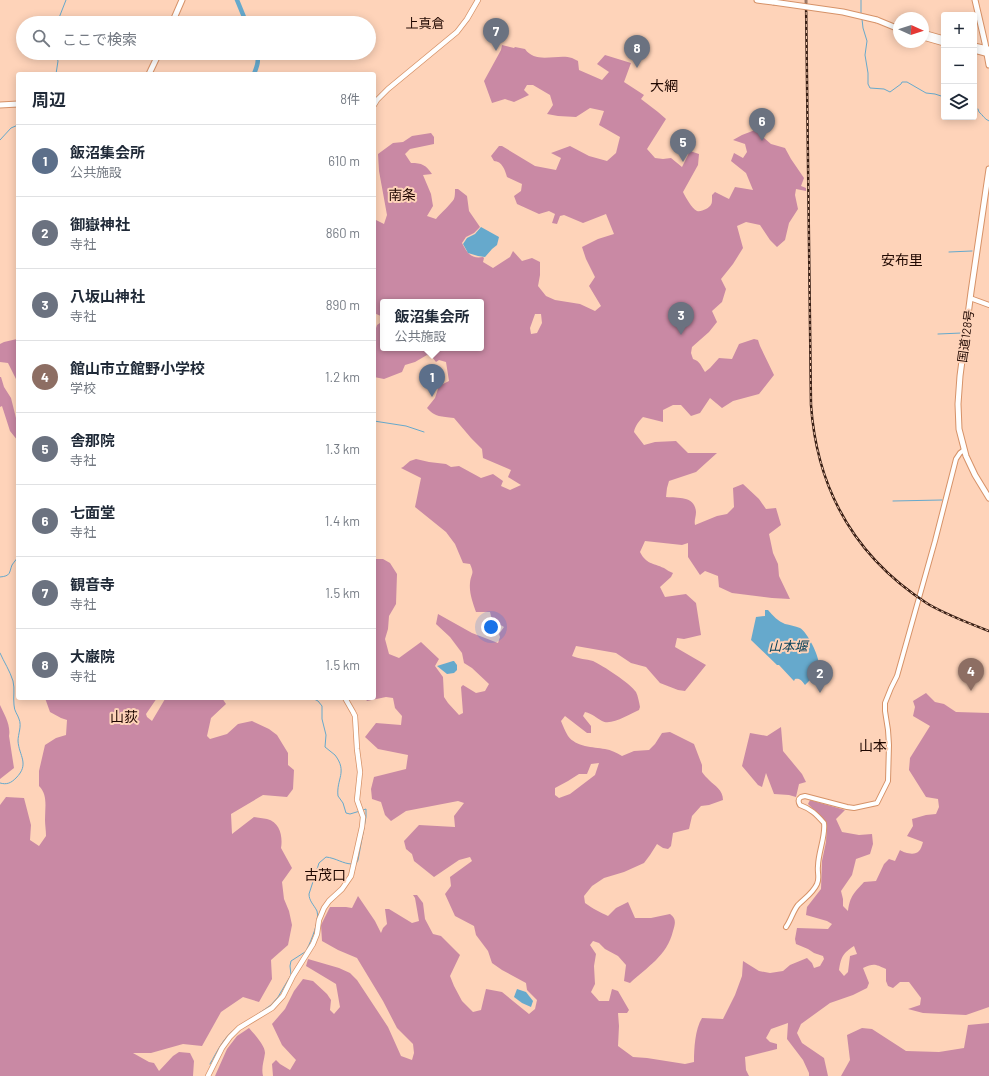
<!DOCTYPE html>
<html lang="ja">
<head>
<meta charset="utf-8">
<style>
  body { margin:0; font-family:Barlow,"Noto Sans JP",sans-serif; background:#f6f6f7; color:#1f2937 }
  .controls { position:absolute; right:12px; top:12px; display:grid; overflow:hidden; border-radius:4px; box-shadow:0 2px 10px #0003 }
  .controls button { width:36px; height:36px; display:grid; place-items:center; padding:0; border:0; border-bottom:1px solid #e0e1e3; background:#fff; color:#1f2937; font:20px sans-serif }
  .compass { position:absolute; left:893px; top:12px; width:36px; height:36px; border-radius:50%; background:#fff; box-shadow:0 2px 10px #0003; rotate:93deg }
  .you { position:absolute; left:491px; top:627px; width:14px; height:14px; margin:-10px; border:3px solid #fff; border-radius:50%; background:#1a73e8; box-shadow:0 0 0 6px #1a73e833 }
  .badge { display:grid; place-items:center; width:26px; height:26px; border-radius:50%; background:#db2777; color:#fff; font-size:13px; font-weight:700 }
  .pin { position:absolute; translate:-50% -33px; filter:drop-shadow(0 1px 2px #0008) }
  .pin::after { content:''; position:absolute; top:21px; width:14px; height:12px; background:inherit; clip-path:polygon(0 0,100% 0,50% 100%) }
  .popup { position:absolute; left:380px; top:299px; width:104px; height:52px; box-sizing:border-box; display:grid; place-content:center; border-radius:4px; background:#fff; filter:drop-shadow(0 1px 3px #0005); font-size:13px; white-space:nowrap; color:#747a83 }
  .popup b { font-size:15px; color:#1f2937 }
  .popup::after { content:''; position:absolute; left:50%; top:100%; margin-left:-8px; border:8px solid transparent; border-top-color:#fff }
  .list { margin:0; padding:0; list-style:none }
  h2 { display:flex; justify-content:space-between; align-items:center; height:52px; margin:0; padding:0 16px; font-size:17px }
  h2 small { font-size:13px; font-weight:400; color:#747a83 }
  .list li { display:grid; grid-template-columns:26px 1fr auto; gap:12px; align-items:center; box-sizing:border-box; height:72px; padding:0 16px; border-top:1px solid #e0e1e3 }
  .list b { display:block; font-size:15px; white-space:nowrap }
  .list p { margin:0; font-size:13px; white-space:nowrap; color:#747a83 }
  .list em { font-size:13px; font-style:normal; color:#747a83 }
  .icon { flex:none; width:22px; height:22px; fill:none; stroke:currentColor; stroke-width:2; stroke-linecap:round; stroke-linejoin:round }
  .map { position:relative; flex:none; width:989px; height:1076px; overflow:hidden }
  .search { position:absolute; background:#fff; box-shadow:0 2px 10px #0003; left:16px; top:16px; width:360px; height:44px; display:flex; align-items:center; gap:10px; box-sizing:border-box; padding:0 14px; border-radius:22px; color:#747a83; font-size:15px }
  .panel { position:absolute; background:#fff; box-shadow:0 2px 10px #0003; left:16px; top:72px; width:360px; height:628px; border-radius:4px }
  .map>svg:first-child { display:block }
  .forest { fill:#c989a4; fill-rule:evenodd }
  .water { fill:#66a9cc }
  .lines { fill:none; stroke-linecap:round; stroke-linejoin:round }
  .stream { stroke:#66a9cc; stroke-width:1 }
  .river { stroke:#66a9cc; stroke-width:4.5 }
  .tertiary-casing { stroke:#d69268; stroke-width:6 }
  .secondary-casing { stroke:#d69268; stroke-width:6 }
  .primary-casing { stroke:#d69268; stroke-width:7 }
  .trunk-casing { stroke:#d69268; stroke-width:7 }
  .tertiary { stroke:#fff; stroke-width:4 }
  .secondary { stroke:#fff; stroke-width:4.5 }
  .primary { stroke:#fff; stroke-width:5 }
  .trunk { stroke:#fff; stroke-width:5 }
  .rail-casing { stroke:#381e14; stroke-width:2.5 }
  .rail { stroke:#fed3b9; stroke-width:1; stroke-dasharray:3; stroke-linecap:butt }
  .trunk-bridge-casing { stroke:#d69268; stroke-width:7; stroke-linecap:butt }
  .trunk-bridge { stroke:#fff; stroke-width:5 }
  .labels { text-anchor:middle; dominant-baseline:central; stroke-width:4; stroke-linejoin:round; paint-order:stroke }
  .street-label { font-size:12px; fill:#1f0700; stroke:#fed3b9 }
  .neighbourhood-label { font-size:13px; fill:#1f0700; stroke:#fed3b9 }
  .water-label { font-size:13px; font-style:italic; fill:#07425b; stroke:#fed3b9 }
  .quarter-label { font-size:14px; fill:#1f0700; stroke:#fed3b9 }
</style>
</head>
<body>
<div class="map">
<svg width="989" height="1076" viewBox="0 0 989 1076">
  <rect width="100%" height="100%" fill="#fed3b9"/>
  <!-- forest -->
  <g class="forest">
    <path d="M502,45l12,3 1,-1 10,2c11,16 33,4 47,9 2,1 4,2 6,3l1,9 23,10 7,-8 -12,-8 8,-9 26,8 -7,19 20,13 -3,4 17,13 8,7 -19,30 8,9 8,1 8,-1 11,9 8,-16 9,3 -1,11 -15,27c2,4 9,17 14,19 3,1 6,-1 9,-2 7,-4 6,-7 6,-14l3,-3 14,7 6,-12 18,3 -7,-17 -15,-12 3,-8 9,5 4,-6 -2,-8 -12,-4 9,-5 13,-5 16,14 14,4 6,11 13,19 -3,8 5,2v3l-10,-2 -1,6 3,14 -9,14 -4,17 -8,7 -7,-7 -10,-15 -14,-3 -9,4 6,22 -10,16 -12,15 5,10 -4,13 -10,9 5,11 -8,10 -17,15 -1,6 2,6c7,2 8,7 12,13l5,-4 9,-10 13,1 7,-15 15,-5 4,1 2,6 14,29 -15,19 -26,7 -11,7 -12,-10 -10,15 -9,3 -10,-11h-8l-10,5v12l-20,-5c-4,4 -8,9 -9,15l10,13 11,-3 21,-1 12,12h29l-21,19 -27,9 -2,7 -1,9c13,1 29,-1 30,15 0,5 -2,8 -1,13l22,-9 10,-2 7,-7 -1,-19 10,-4 16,15 7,10 10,-1 5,17 -12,9 4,19 5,11 1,12 11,23 -18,-1 -40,-5 -13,-6 -1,-11 -13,-5 -5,4 -12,-18v-14l-6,2 -37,-4 -5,11c6,12 13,11 24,16 3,2 6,4 9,5l-2,4 -11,10 5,10 21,-3 10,9 5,32 -17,4 -7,-1 -2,9 31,18 -21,26 -7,-1 -18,-7 -14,-16 -15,-4 -15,-10 -40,-7 -4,10c7,3 14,3 21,5 9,4 38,23 43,31 2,4 3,10 4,15l-1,3c-9,4 -28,16 -37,11 -7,-4 -9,-7 -17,-9l-2,4 8,10v7h-4l-22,-17 -4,5c2,5 4,10 7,15 8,11 25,11 37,13 6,1 12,4 17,7l12,-5 15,-1 6,-6 7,-11 8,-1 24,12 8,21v7c2,3 5,6 7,8 6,6 14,10 14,20l-14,5 -8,1 -9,10 -3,13 -16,4 -2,13 -3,3 -5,-1 -6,-4 -7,11 -6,8 -20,9 -20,6 -12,8 -8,10 1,7c8,6 15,9 23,13l8,-8 12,-6 7,16h16l19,-4c7,5 5,10 3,17 -6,25 -26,36 -43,52l-6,-2 2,-16 -8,-9 -13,-7 -6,-6 -6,-2 -3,4 6,9 -2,12 1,18 -4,8 8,9h10l3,-12 6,2 11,19 -2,3h-9l1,13 -1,20 15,11 14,1 38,6 9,-2c0,-13 1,-33 8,-44l21,1 12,-24 7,-19 1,-15 16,10 11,2 13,-2 7,-6 17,-7 5,5 2,5 6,-2 4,-7 -1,-3 -9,-3 -6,-4 -12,-5 -1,-5 2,-11 31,1 4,-5 -5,-3 -21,-6 1,-8 14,-18 1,-28 4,-19 1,-19 -19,-19 2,-4 35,10 -9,9 6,13 17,3 13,-1 1,10 -3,10 -14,5 -4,16 -11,16 2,8v7l5,5c2,-15 6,-18 16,-29l12,-1 8,-17 5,-5 6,2 5,-11c4,3 15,6 19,1 2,-2 3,-6 4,-9l-16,-6 6,-10 -1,-7 14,-4 10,-1 3,-7 -1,-8 -12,-2 -17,-27 1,-12 20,-32 -17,-10 2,-9 -2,-6 13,-8 9,9 9,2 12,8 33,1v294l-23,8 -43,-2 -15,-4 12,-4 1,-7 -12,-16h-9l-7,6 -5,-2 -2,-5v-12c-11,-5 -12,-6 -23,-1l6,15 -2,5 -14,7 -23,8 -29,21 -4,9 5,10 22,15 4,18h-19v-3l-6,-13 -16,-21 1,-16 -17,6 -5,9 4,4 7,2v5l-32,8 1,13 3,6h-476l-1,-12 4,-4 4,4 10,6 6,-10 -14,-15 -10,-21 13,-15 9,-18 9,-12 10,2 14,13 4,6 -1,10 4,4 6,-7 -4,-23 -30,-18 2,-7 31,9 11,5 7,7 31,47 13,29 11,4 2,-7 -1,-9 -16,-16 -14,-27 -26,-43 -19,-8 -16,-9 -1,-16 9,-18h16l6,1 6,-12 17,25 6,12 2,-5 4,-4 -2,-15h4l23,14 7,-2 -4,-23 -2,-3h4l6,8 2,16 8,15 8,2 19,19 -10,21 4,10 8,15 11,11 8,-2 5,-21 16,3 27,22 6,-5 2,-9 -10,-10 -1,-7 -24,-13 -10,-7 -4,-12 -12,-16 -2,-9 -19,-10 -10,-22 6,-8 -1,-9 22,-16 -2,-4 -11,3 -25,17 -20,-16 -2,-7 -6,-5 -2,-8 15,-16 36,2 -1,-11 10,-13 -6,-2 -52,10 -15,10 -6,-6 -4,-13 -9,-3 -1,-10 3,-12 32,-8 2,-14 -30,-6 -13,-12 11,-14 25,2 1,-9 -7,-8 -2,-10 -7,-1 -19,4 -2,-3h9v-139h9l7,4 7,11 -1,30 -7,12 -1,13 -3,10 4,15 10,4 22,-16 18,17 -4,7 8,11 1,20 4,6 11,12 4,-2 -2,-26 2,-2 13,8 9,-2 4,-7 -17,-16 -8,-5 -2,-10 -12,-16 -14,-13 2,-10 34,19 26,10 2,-6 -1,-3 5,-7 -12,-7 -2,-8h-14c-3,-9 -7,-19 -6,-29 1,-10 5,-8 0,-19l-7,-1 -8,-19 -9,-12 -31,-25 6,-29 -20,-10 2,-1 7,-6 6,-2 13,3 17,2 5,3 8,-1 22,12 12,-4 10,7 -2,5 9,4 11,-5 -13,-8 3,-7 -28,-12 -1,-9 -11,-11 -17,-20c-13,-2 -18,0 -27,-10l8,-10 4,-12 10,-5 -3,-19 -7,-2 -3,2 -4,-5 -5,-2 -12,7 -10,3 -3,7 -18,7 -10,-2v-43l3,-9 6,-4v27h98v-46h-98v15l-9,-4v-60l2,-6 -2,-2v-26l10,5 3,-9 -8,-44 -1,-17 15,-11 10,-1 9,-6 19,-3 3,4v7l-24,5 -5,5 6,9c11,0 15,2 21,11l-9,1 8,19 2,12 -6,10 9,3c4,-5 16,-16 18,-20 1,-3 1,-6 1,-10h3l9,7 2,15 11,16 -6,6 -8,4 -4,6c5,10 9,16 21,14l1,1 -1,4 10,6 17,-11 3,-6 9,10 10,-3 8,4v13l-2,11 8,10 9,4 25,4 15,7 6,-5 -12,-20 6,-9 -9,-18 -4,-12 16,-8 16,-5 -8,-20 -23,9 -19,-8 -4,1 -3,8 -5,-1 3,-9 -6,-3 -10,3 -22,-10 -3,-8 7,-5 1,-7 -15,-7c-2,-7 -5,-16 -13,-16l-3,-5 8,-10h3l33,20 21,4 5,-12 -10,-5 19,-7 19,10 18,5 9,-8 4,-16 -21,-12 5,-14 -14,-3 -14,9 -18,-1 -11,-2 6,-9 -3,-10 -17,-10h-6l-3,5 5,5 -15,7 -9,-3 -13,4 -8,-22 17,-31zM535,314h6l1,9 -5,10 -6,1 -1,-6zM599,763l-4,12 -25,19 -11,4 -4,-3v-7l13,-7 11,-7h8l4,-10zM854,946l3,8 -7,2 -2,16 -4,4 -5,-6c2,-13 4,-17 15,-24z"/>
    <path d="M17,339l1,1v56l-2,-17 -8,-16 -8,-1v-18l4,-2z"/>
    <path d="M0,377h1l3,10 7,11 7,28v15l-8,-10 -8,-25 -2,1z"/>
    <path d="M45,698h112l-11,16 1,3 5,4 13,-22v-1h57l4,6 -15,14 -4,18 3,3 17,-5 11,-10 14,-3 17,8 8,6 11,18v12l6,5 -1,19 -6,8 -24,-2 -32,19 1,20 22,-17c4,1 9,1 13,2 13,3 16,18 14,29l11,20 -10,14 2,17 5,12 3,14 -4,20 -17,15 1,19 -13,23 -16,-5 -22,15 -19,34 -19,-2 -32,9h-18l16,9 5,1 5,8 14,-15 6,-4 11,1 4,8 -1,15h-193v-271l6,-8 18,1 7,27 -1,15 9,6 7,-10c0,-6 -1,-11 -1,-16 0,-13 3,-25 -6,-34v-15l6,-26 11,-7 10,-3 1,-15 -6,-2 -11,-6z"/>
    <path d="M0,705c4,9 11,20 9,31l5,32 -14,11z"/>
    <path d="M781,727l2,24 19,23 4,8 -7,2 -3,13 -7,-2 -15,-1 -8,-21 -4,14 -4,-2 -16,-19 8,-33 17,3z"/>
    <path d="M989,1023v53h-148l9,-16 -3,-25 15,-7 10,1 34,22 33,1 25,-4 4,-23z"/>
    <path d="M249,1028c5,6 16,17 16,25 -1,8 -4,15 -2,23h-48l12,-27 10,-13z"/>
  </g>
  <!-- water -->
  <g class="water">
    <path d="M481,227l18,10 -2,8 -5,4 -7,8 -7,-1 -10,-3 -5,-9 4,-6 8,-4z"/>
    <path d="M765,610h3c5,6 10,11 17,14 5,1 10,2 15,4 8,5 20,29 19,39 -5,6 -8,13 -14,18 -3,-4 -5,-7 -10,-6l-1,2 -1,-1 -14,-15h-2l-26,-25 5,-23 9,-1z"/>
    <path d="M453,661h1l3,4v5l-3,3 -7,1 -10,-8z"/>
    <path d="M517,989l9,3 7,9 -2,6 -9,-4 -8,-6z"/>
  </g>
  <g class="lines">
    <!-- stream -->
    <g class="stream">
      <path d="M861,0v14"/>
      <path d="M862,19l1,9 4,13 -2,14 3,18v11l2,4 14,1 6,3 11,-8 1,-2h5l19,11 9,1 9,3"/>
      <path d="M57,23l9,-23"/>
      <path d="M55,53l3,8 -2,13"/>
      <path d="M978,109l1,3c4,3 5,7 10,9"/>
      <path d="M0,140l11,-12 7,-3"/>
      <path d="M949,252l23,-1"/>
      <path d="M938,334l24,-1"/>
      <path d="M374,421l32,5 18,6"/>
      <path d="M893,501l49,-1"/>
      <path d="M0,577c11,-1 9,-4 12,-12 2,-3 4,-5 6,-8"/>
      <path d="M0,653c4,9 10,18 13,28 2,8 0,16 1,24 0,6 4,10 5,14 3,7 -1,15 -1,22 1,15 12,23 -2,37 -5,5 -9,7 -16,5"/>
      <path d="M312,698l6,3 4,5v13l4,16 -1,12c3,3 7,5 10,8 13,17 1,24 3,41l5,7 3,10 4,1 10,-3"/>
      <path d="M356,864l2,-4 8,-43v-8l-3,1"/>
      <path d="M307,949c4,-8 13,-29 10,-38 -3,-6 -8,-10 -8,-17l10,-31 7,-6c10,1 17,7 26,7"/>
      <path d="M255,1016l16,-11 7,-8 13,-22 -1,-9 1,-5 14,-9"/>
      <path d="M210,1064c7,-12 13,-26 24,-34"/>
    </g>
    <!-- river -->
    <g class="river">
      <path d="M237,0l7,17 1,6"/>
      <path d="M254,74c3,-8 5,-12 3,-21"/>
    </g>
    <!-- tertiary casing -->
    <g class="tertiary-casing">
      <g id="tertiary">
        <path d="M970,298l19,7"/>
        <path d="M786,927c5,-7 7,-16 12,-22 7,-7 15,-12 19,-21 3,-6 0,-12 1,-18 0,-13 8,-31 6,-43 -8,-9 -13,-14 -24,-18 -2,-3 -2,-6 1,-8l4,-1 42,11 7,1 23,-5 11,-22 1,-36 -1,-15 -3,-19v-8l6,-15 6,-12 38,-135 21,-82 4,-6 4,-3"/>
      </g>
    </g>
    <!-- secondary casing -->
    <g class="secondary-casing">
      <g id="secondary">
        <path d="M374,105l3,-5 11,-11 69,-57 10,-13 11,-19"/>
        <path d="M208,1076l14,-28 8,-11 9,-9 33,-20 11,-12 10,-20 20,-32 4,-10 2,-14 5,-12 5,-7 13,-12 9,-13 11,-49 1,-10 -6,-17 3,-28 -3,-23 -2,-33 -2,-4 -8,-14"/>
      </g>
    </g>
    <!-- primary casing -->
    <g class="primary-casing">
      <g id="primary">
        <path d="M172,23l10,-23"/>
        <path d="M149,74l10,-21"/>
        <path d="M0,105l18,-1"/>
      </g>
    </g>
    <!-- trunk casing -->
    <g class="trunk-casing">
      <g id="trunk">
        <path d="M757,0l16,2"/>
        <path d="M975,0l10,43 4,22"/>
        <path d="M877,20l22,9"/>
        <path d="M923,33l21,6"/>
        <path d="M923,37l21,6"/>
        <path d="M974,46l14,3"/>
        <path d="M974,50l15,4"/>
        <path d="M989,169l-18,123 -11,84 -2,28 1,25 7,27 9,19 14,23"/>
      </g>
    </g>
    <!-- tertiary -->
    <use href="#tertiary" class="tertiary"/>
    <!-- secondary -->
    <use href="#secondary" class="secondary"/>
    <!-- primary -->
    <use href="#primary" class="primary"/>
    <!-- trunk -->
    <use href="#trunk" class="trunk"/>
    <!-- rail casing -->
    <g class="rail-casing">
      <path id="rail" d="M806,0l5,405c6,85 44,152 117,199 19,11 40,19 61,27"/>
    </g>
    <!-- rail -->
    <use href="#rail" class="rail"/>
    <!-- trunk-bridge casing -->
    <g class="trunk-bridge-casing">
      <path id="trunk-bridge" d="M773,2l70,10 34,8"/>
    </g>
    <!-- trunk-bridge -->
    <use href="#trunk-bridge" class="trunk-bridge"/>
  </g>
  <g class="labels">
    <!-- street labels -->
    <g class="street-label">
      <text transform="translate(965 336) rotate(-82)">国道128号</text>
    </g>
    <!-- neighbourhood labels -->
    <g class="neighbourhood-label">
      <text x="425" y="23">上真倉</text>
    </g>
    <!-- water labels -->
    <g class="water-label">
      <text x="788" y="646">山本堰</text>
    </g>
    <!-- quarter labels -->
    <g class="quarter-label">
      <text x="664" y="85">大網</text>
      <text x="402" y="194">南条</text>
      <text x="902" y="259">安布里</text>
      <text x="124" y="716">山荻</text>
      <text x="873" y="745">山本</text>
      <text x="325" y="874">古茂口</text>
    </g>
  </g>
</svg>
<div class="controls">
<button>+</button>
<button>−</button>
<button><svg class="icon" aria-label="layers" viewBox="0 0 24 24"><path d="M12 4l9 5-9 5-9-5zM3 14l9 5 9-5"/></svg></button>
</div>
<svg class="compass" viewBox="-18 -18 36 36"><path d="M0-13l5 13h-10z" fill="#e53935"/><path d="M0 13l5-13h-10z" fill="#747a83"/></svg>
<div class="you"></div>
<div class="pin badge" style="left:432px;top:397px;background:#5c6f8a">1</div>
<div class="popup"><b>飯沼集会所</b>公共施設</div>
<div class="pin badge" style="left:820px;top:693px;background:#6b7280">2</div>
<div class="pin badge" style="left:681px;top:335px;background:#6b7280">3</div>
<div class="pin badge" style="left:971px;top:691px;background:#8d6e63">4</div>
<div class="pin badge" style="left:683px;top:162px;background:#6b7280">5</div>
<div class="pin badge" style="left:762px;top:141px;background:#6b7280">6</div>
<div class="pin badge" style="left:496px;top:51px;background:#6b7280">7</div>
<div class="pin badge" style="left:637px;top:68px;background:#6b7280">8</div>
<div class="search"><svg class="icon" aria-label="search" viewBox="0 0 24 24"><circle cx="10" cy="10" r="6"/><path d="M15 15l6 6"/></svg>ここで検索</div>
<section class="panel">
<h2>周辺<small>8件</small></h2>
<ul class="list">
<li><span class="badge" style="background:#5c6f8a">1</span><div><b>飯沼集会所</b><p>公共施設</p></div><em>610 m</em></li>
<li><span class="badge" style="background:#6b7280">2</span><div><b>御嶽神社</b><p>寺社</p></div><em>860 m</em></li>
<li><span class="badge" style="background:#6b7280">3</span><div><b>八坂山神社</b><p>寺社</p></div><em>890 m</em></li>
<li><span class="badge" style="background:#8d6e63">4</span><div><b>館山市立館野小学校</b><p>学校</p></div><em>1.2 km</em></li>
<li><span class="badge" style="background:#6b7280">5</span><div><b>舎那院</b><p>寺社</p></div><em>1.3 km</em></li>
<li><span class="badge" style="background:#6b7280">6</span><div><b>七面堂</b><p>寺社</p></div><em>1.4 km</em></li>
<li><span class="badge" style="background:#6b7280">7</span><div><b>観音寺</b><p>寺社</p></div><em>1.5 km</em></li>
<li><span class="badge" style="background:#6b7280">8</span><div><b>大巌院</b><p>寺社</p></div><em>1.5 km</em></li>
</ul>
</section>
</div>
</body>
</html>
